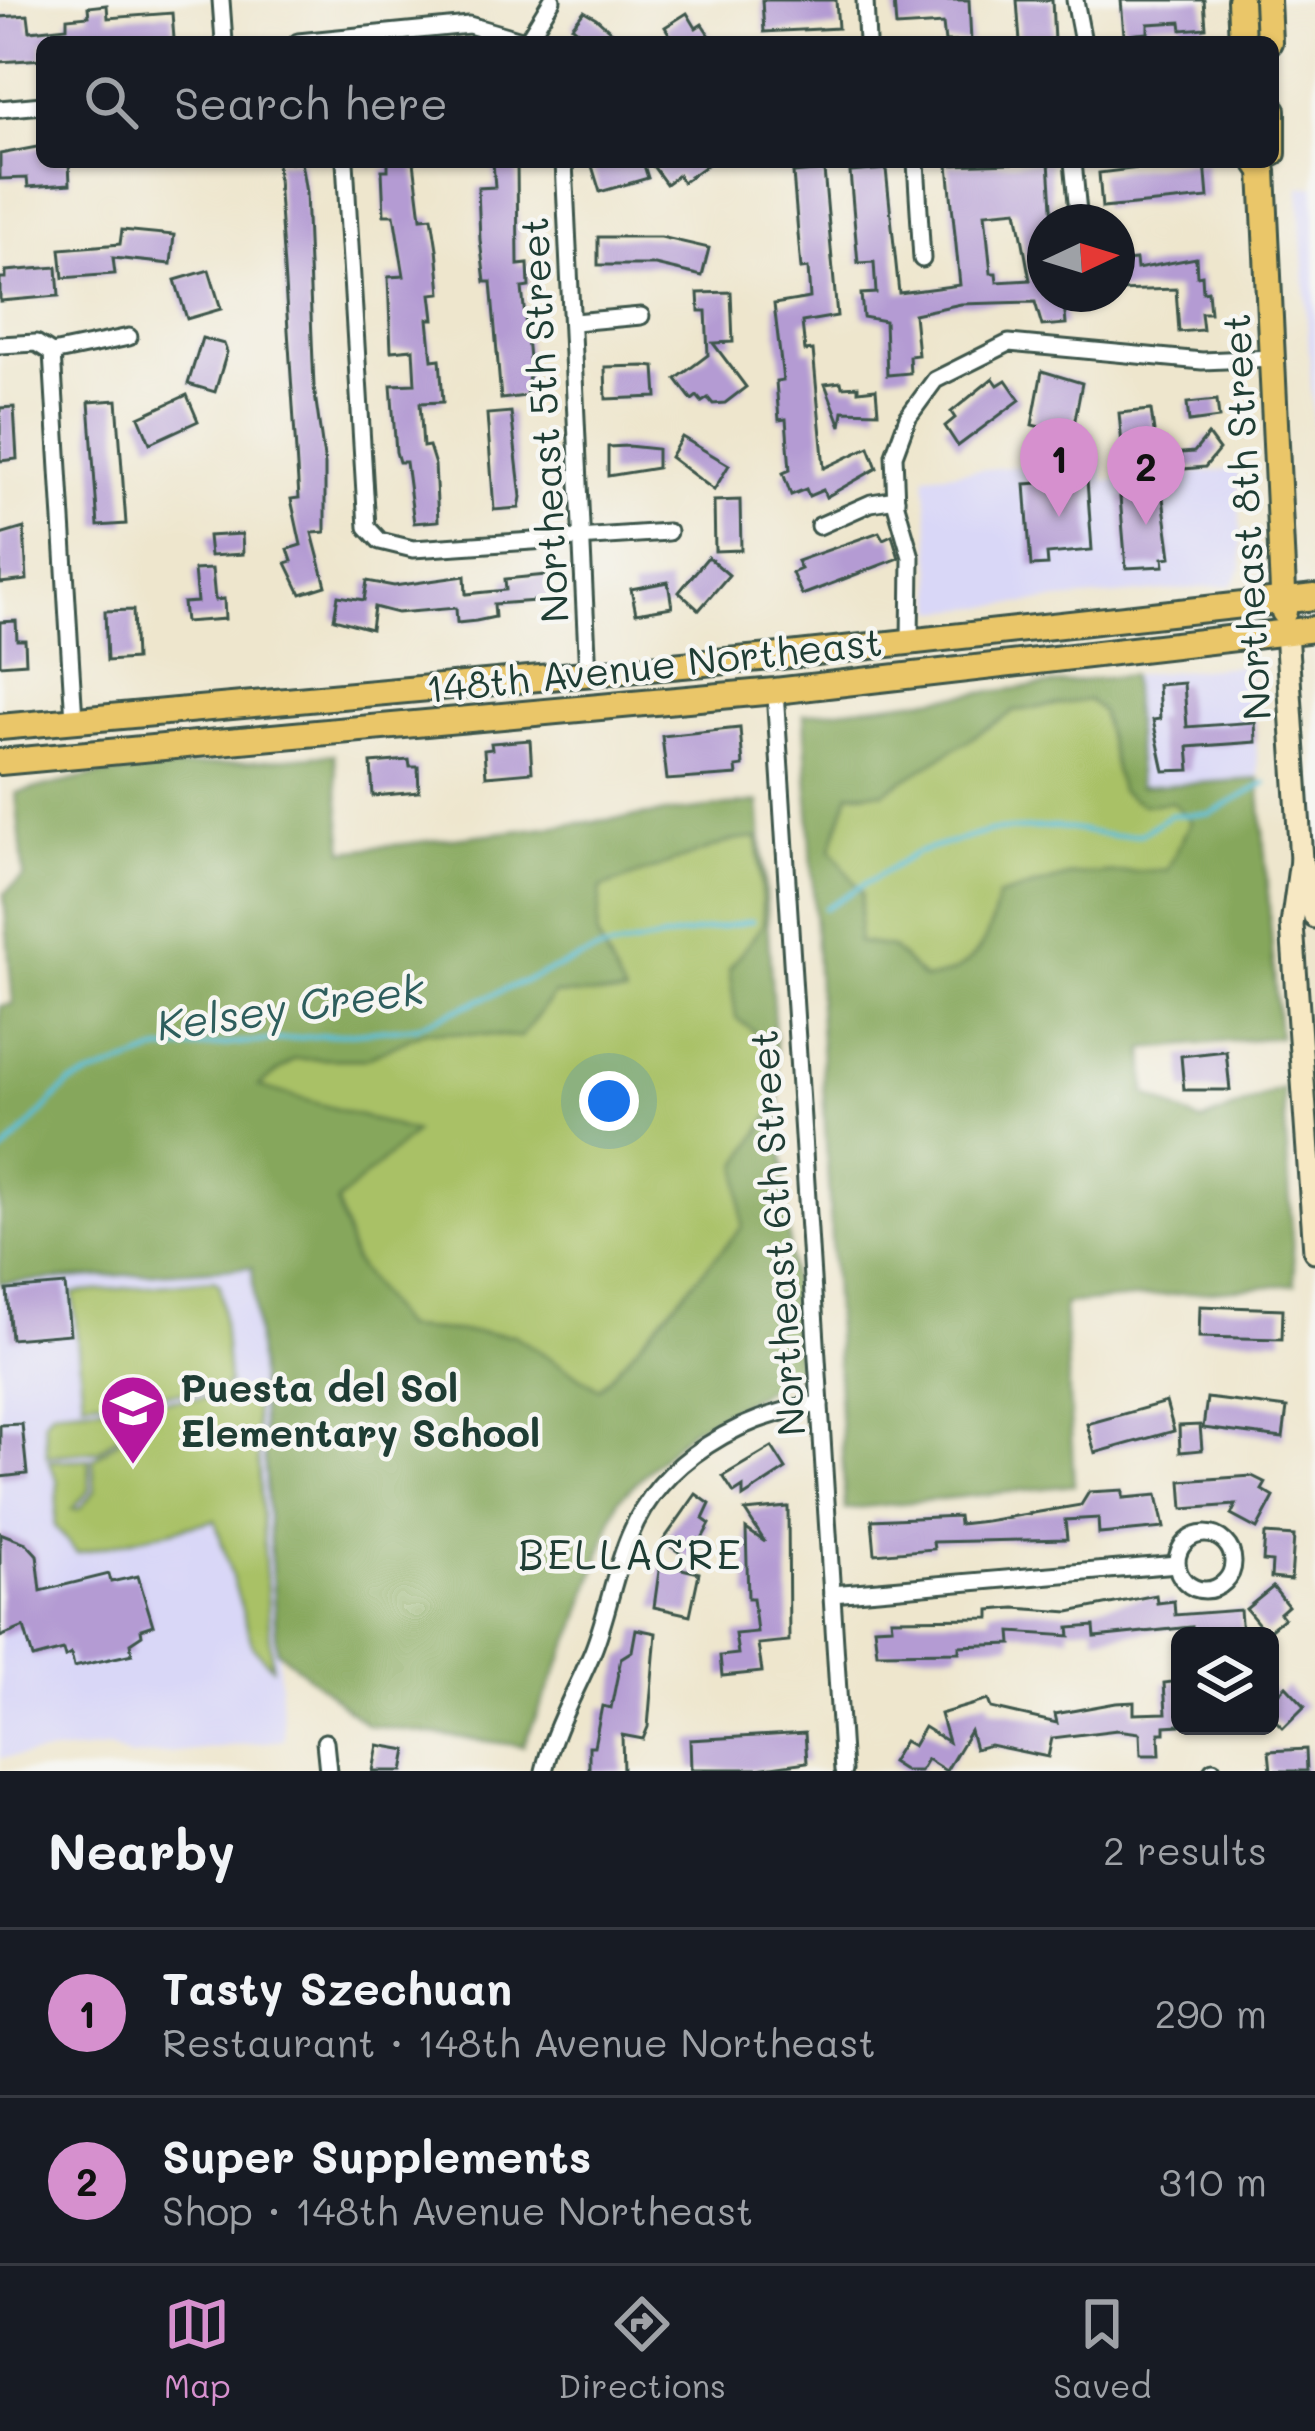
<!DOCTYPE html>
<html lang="en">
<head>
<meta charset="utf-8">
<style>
  body { margin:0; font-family:Mali,sans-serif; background:#20242c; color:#f1f3f6 }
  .controls { position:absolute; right:36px; bottom:36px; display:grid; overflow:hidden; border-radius:18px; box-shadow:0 3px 9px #0004 }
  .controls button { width:108px; height:108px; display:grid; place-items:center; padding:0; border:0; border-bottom:3px solid #363941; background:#171b24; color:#f1f3f6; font:60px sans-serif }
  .compass { position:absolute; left:1027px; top:204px; width:108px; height:108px; border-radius:50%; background:#171b24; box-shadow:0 3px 9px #0004; rotate:86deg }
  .you { position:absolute; left:609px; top:1101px; width:42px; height:42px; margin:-30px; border:9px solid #fff; border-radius:50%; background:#1a73e8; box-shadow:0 0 0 18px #1a73e833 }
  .badge { display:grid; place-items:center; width:78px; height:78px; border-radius:50%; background:#d690ce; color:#111; font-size:39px; font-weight:700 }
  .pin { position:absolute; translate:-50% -99px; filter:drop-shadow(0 3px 6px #0008) }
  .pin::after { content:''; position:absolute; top:63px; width:42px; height:36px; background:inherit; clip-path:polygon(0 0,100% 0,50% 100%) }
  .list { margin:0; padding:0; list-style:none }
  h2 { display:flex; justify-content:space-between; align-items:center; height:156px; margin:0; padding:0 48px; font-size:51px }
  h2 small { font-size:39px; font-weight:400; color:#9ea1a6 }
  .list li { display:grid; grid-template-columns:78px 1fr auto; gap:36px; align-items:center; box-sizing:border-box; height:168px; padding:0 48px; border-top:3px solid #363941 }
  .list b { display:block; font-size:45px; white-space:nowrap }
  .list p { margin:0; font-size:39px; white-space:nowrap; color:#9ea1a6 }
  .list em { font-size:39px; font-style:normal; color:#9ea1a6 }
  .icon { flex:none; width:66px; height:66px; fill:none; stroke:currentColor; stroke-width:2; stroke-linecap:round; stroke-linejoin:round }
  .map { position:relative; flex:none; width:1315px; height:1771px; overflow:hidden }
  .search { position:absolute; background:#171b24; box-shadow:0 3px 9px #0004; left:36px; right:36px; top:36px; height:132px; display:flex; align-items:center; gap:30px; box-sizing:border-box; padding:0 42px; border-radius:18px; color:#9ea1a6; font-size:45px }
  .sheet { height:492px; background:#171b24 }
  nav { display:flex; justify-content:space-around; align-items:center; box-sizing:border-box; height:168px; border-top:3px solid #363941; background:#171b24; font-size:33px; color:#9ea1a6 }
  nav a { display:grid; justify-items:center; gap:6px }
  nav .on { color:#d690ce }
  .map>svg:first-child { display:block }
  .built { fill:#d9d7f7 }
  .green { fill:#a9c166; stroke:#647f4d; stroke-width:3 }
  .forest { fill:#86a75b; stroke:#527248; stroke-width:3; fill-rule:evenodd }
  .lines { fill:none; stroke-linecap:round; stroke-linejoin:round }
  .stream { stroke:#5abfd8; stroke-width:4.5 }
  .building { fill:#b49bd3; fill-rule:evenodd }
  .street-casing { stroke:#3e564b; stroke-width:21 }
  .secondary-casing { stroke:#3e564b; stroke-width:27 }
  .primary-casing { stroke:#3e564b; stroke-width:30 }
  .street { stroke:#fff; stroke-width:15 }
  .secondary { stroke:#f7e8c3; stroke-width:21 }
  .primary { stroke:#eac669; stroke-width:24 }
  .labels { text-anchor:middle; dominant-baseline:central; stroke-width:9; stroke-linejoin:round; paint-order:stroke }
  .street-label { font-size:39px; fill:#1f3d34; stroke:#f6f6f2 }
  .poi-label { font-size:39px; font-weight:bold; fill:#1f3d34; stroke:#f6f6f2; text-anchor:start }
  .water-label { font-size:42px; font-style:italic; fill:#2e5e5d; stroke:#f6f6f2 }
  .neighbourhood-label { font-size:42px; letter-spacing:3px; fill:#1f3d34; stroke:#f6f6f2 }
</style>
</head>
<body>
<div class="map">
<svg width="1315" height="1771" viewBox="0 0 1315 1771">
  <rect width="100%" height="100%" fill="#f6f6f2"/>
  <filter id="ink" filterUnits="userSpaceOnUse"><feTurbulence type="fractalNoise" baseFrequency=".00833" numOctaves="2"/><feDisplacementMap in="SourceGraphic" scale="24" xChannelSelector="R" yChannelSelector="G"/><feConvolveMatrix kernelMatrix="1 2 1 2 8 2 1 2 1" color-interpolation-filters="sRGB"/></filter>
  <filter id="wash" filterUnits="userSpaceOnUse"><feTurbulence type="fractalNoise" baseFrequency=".004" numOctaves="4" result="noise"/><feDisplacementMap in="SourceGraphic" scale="48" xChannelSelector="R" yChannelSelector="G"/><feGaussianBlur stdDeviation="2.7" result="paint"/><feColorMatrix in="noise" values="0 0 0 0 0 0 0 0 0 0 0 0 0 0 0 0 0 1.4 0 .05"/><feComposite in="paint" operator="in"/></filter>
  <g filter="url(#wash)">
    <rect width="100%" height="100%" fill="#eee6cd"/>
    <!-- built -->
    <g class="built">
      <path d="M1315,186v266l-16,-265z"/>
      <path d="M1101,458l3,23 134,-12 4,99 -10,17 -296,26 -11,-136z"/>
      <path d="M1249,665l10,114 -120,9 -8,-113z"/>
      <path d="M252,1267l32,473 -154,17 -22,-9 -108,10v-475z"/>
    </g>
    <!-- green -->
    <g class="green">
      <path d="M1089,700l12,11 42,94 30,-3 18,19 -24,49 -95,5 -74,22c-8,45 -24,76 -73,82l-34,-32 -33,-5 -27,-93 18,-56 35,-1 131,-81z"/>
      <path d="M758,837l5,87 -27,94 34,25 5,64 -36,58 4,62 -144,162 -85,-54 -111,-7 -49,-67 -17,-59 77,-70 -157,-45 38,-28h70l60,-28 96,6 33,-43 70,1 -27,-59 3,-48 131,-47z"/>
      <path d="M214,1280l6,5 8,98 -5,6 -140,12 -10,-108z"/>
      <path d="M254,1395l18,272 -19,-20 -38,-127 -138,33 -22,-27 3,-44 -9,-21 40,-2 1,31 -18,19h7l16,-18 -2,-32 57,-42 3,-16z"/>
      <path d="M146,1402l-1,13 -47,36 -51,5 -3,-35 8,-11z"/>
    </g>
    <!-- forest -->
    <g class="forest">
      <path d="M1131,675l8,112 120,-8 20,258 -135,12 2,45 55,28 82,-34 12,196 -231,20 10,181 -229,24 -41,-795zM1088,700l13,11 19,80 23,14 30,-3 18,19 -24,49 -95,5 -75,22c-7,45 -24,77 -73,82l-33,-32 -33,-5 4,-49 -31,-44 18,-56 35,-1 131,-81z"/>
      <path d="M334,754l10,97 415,-49 39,571 -108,57 -72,70 -41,125 -54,121 -156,-21 -90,-75 -25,-383 -252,16v-277l13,-2 -9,-110 20,-17 -8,-84 81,-18zM758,838l5,86 -34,45 7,49 34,26 5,63 -36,58 3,62 -143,162 -85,-54 -111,-7 -49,-67 -17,-59 78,-70 -157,-46 37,-27h70l60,-28 96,6 33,-43 71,1 -28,-59 4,-48 130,-47z"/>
    </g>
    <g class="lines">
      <!-- stream -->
      <g class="stream">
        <path d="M825,908l91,-55 75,-22 65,-4 58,9 27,-2 29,-19 40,-1 56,-31"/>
        <path d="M0,1156l69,-72 90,-33 256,-24 180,-75 157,-31"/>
      </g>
    </g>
    <g id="blocks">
      <!-- building -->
      <g class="building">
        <path d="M762,0h74l2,28 -74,4z"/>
        <path d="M894,0h75l2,42h-26l-2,-18 -47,3z"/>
        <path d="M1017,0h35l2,42h-34z"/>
        <path d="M1121,0h83l2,28 -24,2 -1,-8 -33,2v9l-24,2z"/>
        <path d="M107,5l1,13 64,-5 2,26 -132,3v17l-42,3v-45l28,-2 2,16 37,-4v-9l22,-2 -1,-9z"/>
        <path d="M584,11l12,7 27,24h-47l6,-7 -10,-9z"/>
        <path d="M687,13l9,15 6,-4 12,18h-40l-9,-15z"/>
        <path d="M42,146v16h27l1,22 -42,3 -1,-9 -27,1v-25z"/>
        <path d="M277,162h24l5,31 8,194 11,78v67l-13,1 14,53 -25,8 -15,-31 6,-2 -4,-12 13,-4 -10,-46 8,-1z"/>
        <path d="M388,162h26l7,56 11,-1 5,32 4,44 -10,1 3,25h-6l4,41 8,-1 3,43 -23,1 3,44 6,-1 6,19 3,56 -24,2 -8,-61h-7l-3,-10 -5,-67 24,-1 -2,-35 -22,2 -3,-74 16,-1 -10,-61h-10l-2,-45h6z"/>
        <path d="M493,162h24l1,103 10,-1 1,23 -7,1 8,80 -4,28 -25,3 -10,-117h-6l-5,-42 -2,-52 17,-1z"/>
        <path d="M606,162h37l5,16 -48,14 -8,-26z"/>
        <path d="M650,162h61l-28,20 -5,-7 -12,9z"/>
        <path d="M1049,162l4,60h-8v72h18l3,30 -24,2 -7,-24 -74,2 -47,10 4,41 -9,1 1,17 -23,2 -2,-54 -22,-4 -2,-23 15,-1 -2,-31 -16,1 -8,-91 36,-3 13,124 61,-8 -12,-120zM1017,210l13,70 -33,2 -1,-9h-5l-6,-60z"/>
        <path d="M1186,162h19l3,36 -106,10 -3,-35z"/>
        <path d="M824,170l13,146 -35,6 3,29 8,-1 11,118 45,-21 8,21 -51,29 -3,-7 -14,6 -3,-7 -15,6 -8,-22 7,-3 -4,-51 -7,1 -3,-39 7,-1 -9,-76 36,-6 -2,-30 -7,1 -8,-96z"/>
        <path d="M122,230l52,5 -3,29 -58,-6 2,16 -52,4 -3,-29 60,-5z"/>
        <path d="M598,237h63l48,11 -7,28 -47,-11h-57z"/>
        <path d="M1196,258l1,18 5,-1 1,17 5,-1 2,22h-9l2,17 -24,2 -3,-43 -59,2v-29l19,-2 1,9z"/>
        <path d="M57,267l2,29 -59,5v-23h6v-7z"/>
        <path d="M209,270l12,39 -34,10 -12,-39z"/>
        <path d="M731,292l2,50 -20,1 33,44 -21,16 -12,1 -5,-6 -6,4 -5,-6 -5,4 -16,-21 32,-24 -2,-44h-7l-1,-18z"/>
        <path d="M202,338l22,6 3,8 -12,40 -27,-8z"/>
        <path d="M645,366l10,1 2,30 -51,2 -1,-32z"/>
        <path d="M1042,371l40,12 -10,52 -40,-10z"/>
        <path d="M993,378l5,7 8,-5 14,20 -62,46 -13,-20 10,-8 -4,-6z"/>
        <path d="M841,382l1,5 16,-1v5l18,-2 2,23 -35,-1 -2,15 -16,-42z"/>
        <path d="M187,395l11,26 -48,22 -11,-26z"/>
        <path d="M117,400l9,124 -28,2 -9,-124z"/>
        <path d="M1217,400l2,18 -30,4 -2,-19z"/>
        <path d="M14,407l3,52 -17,2v-53z"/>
        <path d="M1151,410l20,147 -8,1 1,8 -38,2 -6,-71h7l-8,-84z"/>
        <path d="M511,412l10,85 -2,11 -25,2 -7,-96z"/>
        <path d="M1208,435l11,15 -14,17 -22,2 -2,-16 13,-1z"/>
        <path d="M682,437l47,28 -15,25 -44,-33z"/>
        <path d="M628,446l29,3v19l-49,8v-29z"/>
        <path d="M1087,480l5,70 -45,4 1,11 -17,1 -6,-82z"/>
        <path d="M740,500l1,50 -26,1 -1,-50z"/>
        <path d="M24,528l3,52 -27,3v-48z"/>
        <path d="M879,532l4,7 9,-4 7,23 -97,37 -10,-22 9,-4 -4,-8z"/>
        <path d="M242,534l1,20 -33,2 -2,-20z"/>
        <path d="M708,557l21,18 -30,35 -20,-18z"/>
        <path d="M212,569l3,31 9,-1 1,20 -40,3 -2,-19 14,-1 -3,-32z"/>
        <path d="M547,575l2,25 -55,4 1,13 -19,4 -19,2 -1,-15 -59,5 -23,-6 -3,22 -37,-10 4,-23 26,4 3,-19 27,5 71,-10 1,18 40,-4 -1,-11z"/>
        <path d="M668,582l4,25 -36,6 -5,-24z"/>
        <path d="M133,610l2,49 -28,2 -2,-50z"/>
        <path d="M16,621l1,19h8l1,23 -26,2v-43z"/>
        <path d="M1184,683l3,44 68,-5 1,20 -68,5 2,23 -26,1 -11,-51 7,-1 -2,-34z"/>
        <path d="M740,728l3,38 -7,1 1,8 -70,5 -5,-44z"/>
        <path d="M530,740l2,32 -46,4 -2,-26 8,-1 -1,-6z"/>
        <path d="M409,760l1,7h8l1,25 -46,4 -2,-33z"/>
        <path d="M1226,1051l4,39h-46l-3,-34z"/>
        <path d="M65,1285l5,49 -59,5 -4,-49z"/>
        <path d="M1200,1306l83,3 -1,30 -83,-2z"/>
        <path d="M1207,1398l80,10 -4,30 -80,-10z"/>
        <path d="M1166,1402l8,29 -79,22 -8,-29z"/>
        <path d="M22,1424l5,50 -27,3v-52z"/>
        <path d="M1200,1425l2,25 -22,2 -1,-26z"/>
        <path d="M772,1447l14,22 -43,28v-10l-9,6 -11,-17z"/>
        <path d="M1252,1476l14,7 -4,7 12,7 -17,32 -26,-14 5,-10 -53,4 -2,-28z"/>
        <path d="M1123,1490v8l34,-3 7,33 -65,6 -1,-16 -33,2 2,19 -134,3 1,7 -59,5 -3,-34 86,-4 1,8 27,-3 95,-16 8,-13z"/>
        <path d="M696,1494l14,10 -7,15 7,5 -20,36 -27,-19z"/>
        <path d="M788,1507l1,134 -31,3 4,28 -40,4 -2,-20 18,-2 -3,-20 22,-2 -4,-34h-5l-2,-69 19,13 -20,-31z"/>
        <path d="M0,1533l26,10 11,12 4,36 68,-17 2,8 27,-6 15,49 -12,4 1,6 -12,8 2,11 -58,13 -3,-13 -6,3 -2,-7 -30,8 -9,-31 -24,10z"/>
        <path d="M1265,1534l29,2 -3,44 -20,-2 1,-16 -9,-1z"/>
        <path d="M660,1564l39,9 -9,42 -36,-8z"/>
        <path d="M1273,1587l15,19 -8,7 4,5 -18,15 -20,-24z"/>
        <path d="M1156,1595l1,8 17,-2 1,14 65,-5 2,25 -50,1v-9l-97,10 -1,-11 -25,2 1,8 -59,-4 1,12 -53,2v6l-82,1 -3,-26 18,-1 -1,-7 99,-1v-8l25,-2 54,4z"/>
        <path d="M636,1629l20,4 -8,94 -5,12 -21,-4 1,36h-34v-25h5l8,-40 9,2 10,-50 11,-7z"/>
        <path d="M1180,1681v44l-15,1v7h-6l1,22h-19l-1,-22 -23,-3 -65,8 -4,19 -58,-12 -15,4 -5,-18 -24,40 -19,-12 -7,12h-15l-14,-9 13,-21 9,5 11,-19 24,15 -8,-28 48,-14 3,8 66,15 -2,-9 61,-11 18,-1v12l32,-1 -2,-30z"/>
        <path d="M1270,1686l8,8 8,-8 19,20 -22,22 -13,-13z"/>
        <path d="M805,1733l2,29 -50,7h-66l-1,-29z"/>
        <path d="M378,1745l29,5 -4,21h-30z"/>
        <path d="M1306,1749l1,22h-36l-2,-20z"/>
      </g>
    </g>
  </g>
  <g filter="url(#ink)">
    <use href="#blocks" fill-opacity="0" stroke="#3e564b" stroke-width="3"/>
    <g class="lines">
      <!-- street casing -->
      <g class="street-casing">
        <g id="street">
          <path d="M221,0l3,42"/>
          <path d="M865,0l2,42"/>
          <path d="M1075,0l8,42"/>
          <path d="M298,42l171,-17 56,16"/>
          <path d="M526,42l26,-42"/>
          <path d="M0,109l42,-4"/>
          <path d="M345,162l22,365 13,14 33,8 255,-17"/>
          <path d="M564,162l24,513"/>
          <path d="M916,162l6,97"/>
          <path d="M1073,162l6,60"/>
          <path d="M574,322l67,-6"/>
          <path d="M0,345l36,-2 16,10 77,-16"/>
          <path d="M52,353l22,367"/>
          <path d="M819,526l52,-23 25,-4"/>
          <path d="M910,643l1,-86 -15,-52 -2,-50 14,-38 27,-37 74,-37 193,18 71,-3"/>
          <path d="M775,691l68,1080"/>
          <circle cx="1205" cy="1562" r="28"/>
          <path d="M832,1594l345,-30"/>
          <path d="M325,1742l3,29"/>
          <path d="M544,1771c10,-44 32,-79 49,-120 15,-38 21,-79 37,-116 31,-76 112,-120 190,-131"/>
          <path d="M1212,1771l1,-1"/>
        </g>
      </g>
      <!-- secondary casing -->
      <g class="secondary-casing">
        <g id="secondary">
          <path d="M1286,632l15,228 14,57"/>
          <path d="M1301,860l-9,65 23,326"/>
        </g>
      </g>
      <!-- primary casing -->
      <g class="primary-casing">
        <g id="primary">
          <path d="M1240,0l2,42"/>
          <path d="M1267,0l2,42"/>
          <path d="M1273,110v43"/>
          <path d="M1257,162l6,9 21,441"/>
          <path d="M0,727l771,-70 544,-60"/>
          <path d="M0,762l775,-71 540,-62"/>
        </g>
      </g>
      <!-- street -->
      <use href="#street" class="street"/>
      <!-- secondary -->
      <use href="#secondary" class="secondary"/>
      <!-- primary -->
      <use href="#primary" class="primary"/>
    </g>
  </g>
  <!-- icons -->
  <defs>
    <g id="school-pin" transform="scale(3.45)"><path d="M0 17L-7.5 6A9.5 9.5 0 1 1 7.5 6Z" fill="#b5179e" stroke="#f6f6f2"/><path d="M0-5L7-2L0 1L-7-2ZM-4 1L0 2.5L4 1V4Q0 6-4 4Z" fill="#fff"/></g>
  </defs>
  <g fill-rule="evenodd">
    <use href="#school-pin" x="133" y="1408"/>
  </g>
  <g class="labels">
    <!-- street labels -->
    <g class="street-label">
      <text transform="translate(543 420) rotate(-93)">Northeast 5th Street</text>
      <text transform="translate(1245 517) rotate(-93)">Northeast 8th Street</text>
      <text transform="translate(654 664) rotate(-6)">148th Avenue Northeast</text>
      <text transform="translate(776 1233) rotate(-94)">Northeast 6th Street</text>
    </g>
    <!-- poi labels -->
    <g class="poi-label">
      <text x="180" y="1386">Puesta del Sol<tspan x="180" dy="45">Elementary School</tspan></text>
    </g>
    <!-- water labels -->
    <g class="water-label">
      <text transform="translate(290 1006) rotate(-8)">Kelsey Creek</text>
    </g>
    <!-- neighbourhood labels -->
    <g class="neighbourhood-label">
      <text x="631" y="1553">BELLACRE</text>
    </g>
  </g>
</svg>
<div class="controls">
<button><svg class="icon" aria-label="layers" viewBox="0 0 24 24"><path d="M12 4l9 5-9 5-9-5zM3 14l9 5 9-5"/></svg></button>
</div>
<svg class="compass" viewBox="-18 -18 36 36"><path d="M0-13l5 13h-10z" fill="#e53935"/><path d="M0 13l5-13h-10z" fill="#9ea1a6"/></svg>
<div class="you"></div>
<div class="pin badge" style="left:1059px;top:517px">1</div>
<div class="pin badge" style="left:1146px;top:525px">2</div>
<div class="search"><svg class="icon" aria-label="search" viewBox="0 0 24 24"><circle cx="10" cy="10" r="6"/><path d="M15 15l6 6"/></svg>Search here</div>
</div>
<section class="sheet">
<h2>Nearby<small>2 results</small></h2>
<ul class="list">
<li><span class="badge">1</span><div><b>Tasty Szechuan</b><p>Restaurant · 148th Avenue Northeast</p></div><em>290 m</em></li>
<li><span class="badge">2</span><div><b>Super Supplements</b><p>Shop · 148th Avenue Northeast</p></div><em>310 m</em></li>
</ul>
</section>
<nav>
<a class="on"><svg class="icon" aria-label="map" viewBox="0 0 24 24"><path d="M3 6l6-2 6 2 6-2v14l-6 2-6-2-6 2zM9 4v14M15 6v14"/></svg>Map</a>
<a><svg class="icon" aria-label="directions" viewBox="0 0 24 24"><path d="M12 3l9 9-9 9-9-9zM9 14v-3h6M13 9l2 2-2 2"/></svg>Directions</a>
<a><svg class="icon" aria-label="saved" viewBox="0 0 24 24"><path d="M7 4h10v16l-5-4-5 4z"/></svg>Saved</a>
</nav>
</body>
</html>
